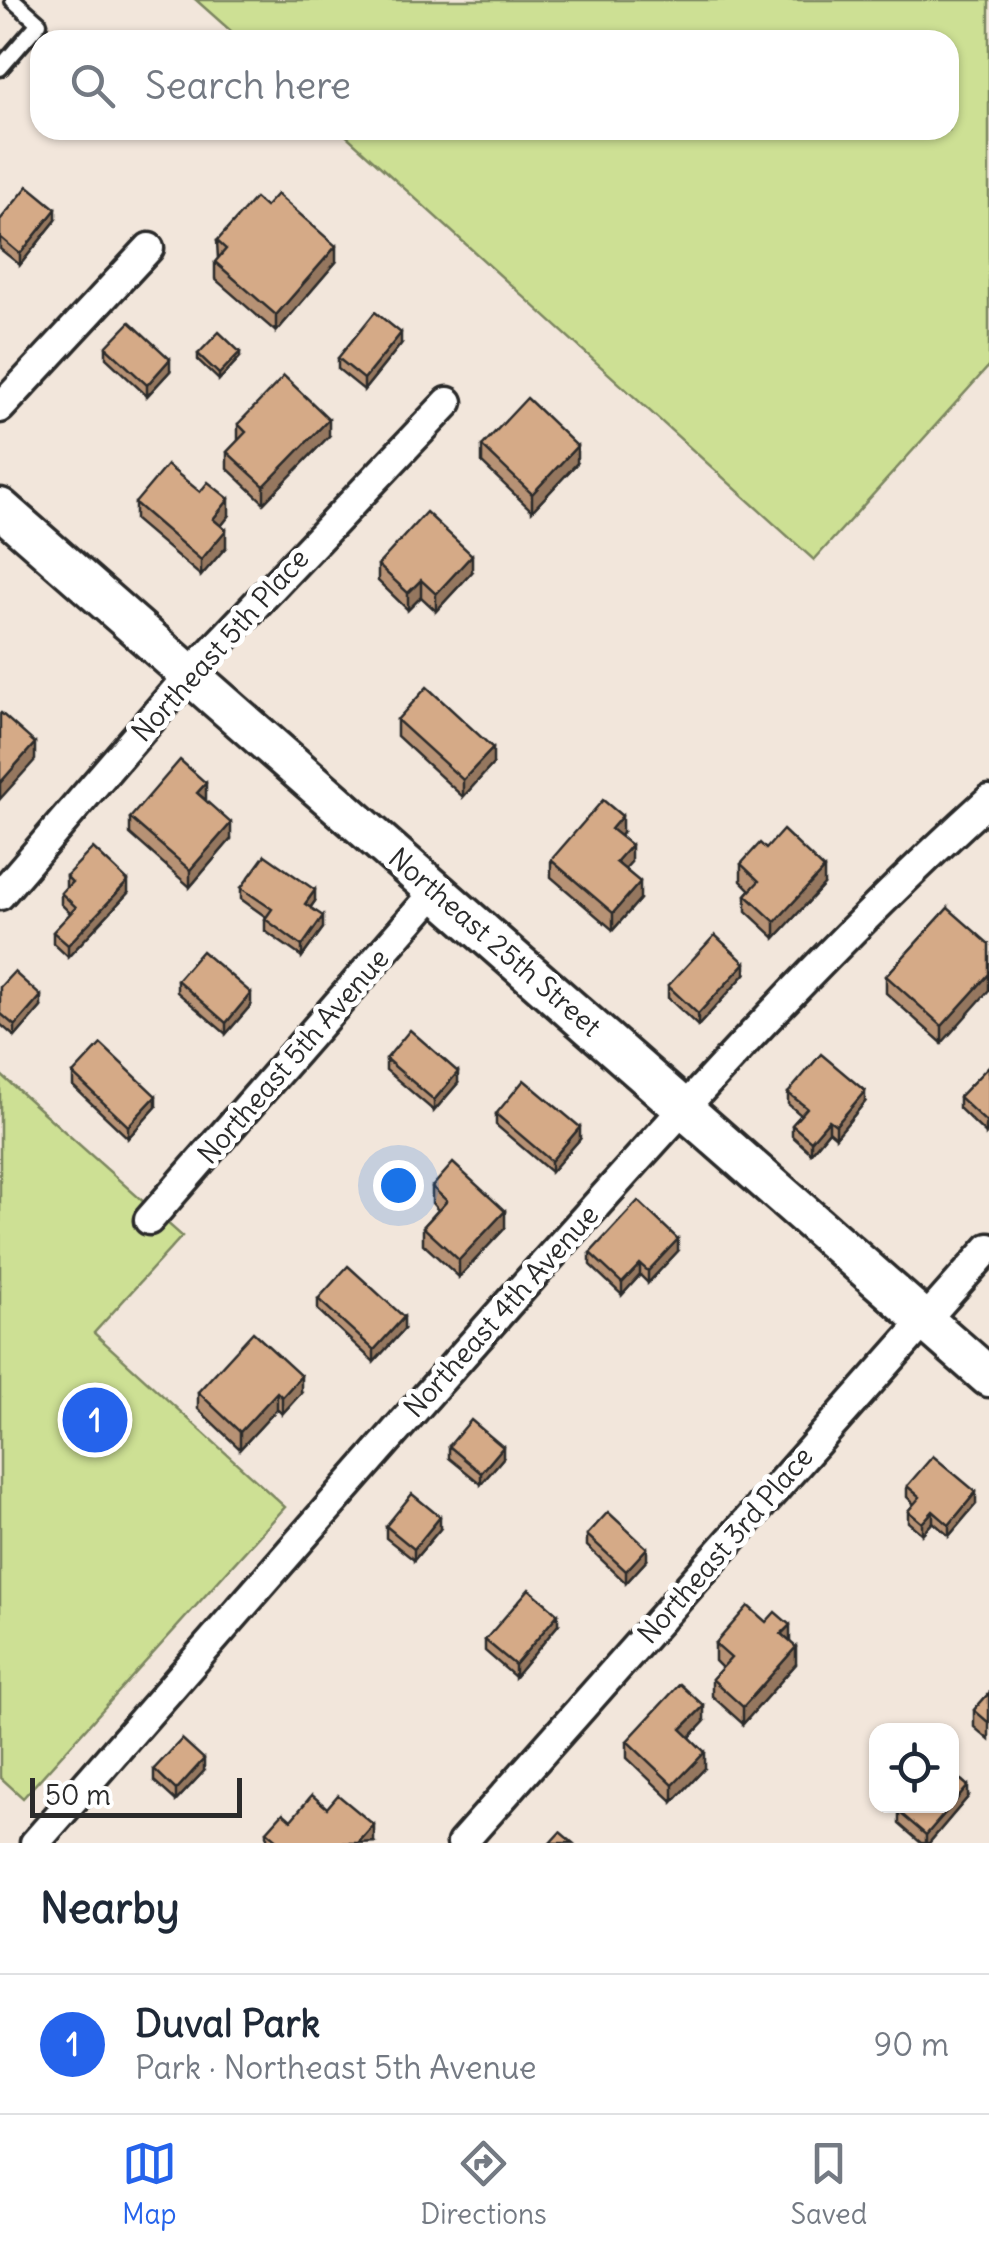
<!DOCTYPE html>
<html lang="en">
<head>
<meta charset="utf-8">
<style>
  body { margin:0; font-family:Delius,sans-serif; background:#f6f6f7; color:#1f2937 }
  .controls { position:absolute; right:30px; bottom:30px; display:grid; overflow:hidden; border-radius:20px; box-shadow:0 2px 8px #0004 }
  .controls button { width:90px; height:90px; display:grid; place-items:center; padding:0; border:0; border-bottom:2px solid #e0e1e3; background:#fff; color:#1f2937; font:50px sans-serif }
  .scale { position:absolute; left:30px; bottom:25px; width:212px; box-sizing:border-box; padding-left:10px; border:5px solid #2b2b2b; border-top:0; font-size:28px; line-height:35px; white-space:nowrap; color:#2b2b2b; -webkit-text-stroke:8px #fff; paint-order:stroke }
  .you { position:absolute; left:398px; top:1185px; width:35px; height:35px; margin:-25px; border:8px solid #fff; border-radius:50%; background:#1a73e8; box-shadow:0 0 0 15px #1a73e833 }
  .badge { display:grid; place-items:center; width:65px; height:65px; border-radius:50%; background:#2563eb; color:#fff; font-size:32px; font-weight:700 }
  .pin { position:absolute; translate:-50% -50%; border:5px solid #fff; box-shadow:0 2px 10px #0006 }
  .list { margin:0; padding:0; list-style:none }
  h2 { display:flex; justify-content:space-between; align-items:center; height:130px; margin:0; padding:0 40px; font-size:42px }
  h2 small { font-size:32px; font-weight:400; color:#747a83 }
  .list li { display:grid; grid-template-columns:65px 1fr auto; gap:30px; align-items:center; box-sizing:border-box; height:140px; padding:0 40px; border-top:2px solid #e0e1e3 }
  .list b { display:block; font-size:38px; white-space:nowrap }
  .list p { margin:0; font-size:32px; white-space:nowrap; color:#747a83 }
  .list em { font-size:32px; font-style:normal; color:#747a83 }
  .icon { flex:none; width:55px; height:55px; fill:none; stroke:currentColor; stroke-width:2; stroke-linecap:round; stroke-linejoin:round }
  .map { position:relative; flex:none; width:989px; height:1843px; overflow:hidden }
  .search { position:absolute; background:#fff; box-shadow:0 2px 8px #0004; left:30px; right:30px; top:30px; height:110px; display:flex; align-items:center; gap:25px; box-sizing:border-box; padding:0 35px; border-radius:30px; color:#747a83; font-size:38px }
  .sheet { height:270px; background:#fff }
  nav { display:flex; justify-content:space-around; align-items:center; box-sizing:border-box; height:140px; border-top:2px solid #e0e1e3; background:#fff; font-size:28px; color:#747a83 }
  nav a { display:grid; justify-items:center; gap:5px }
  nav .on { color:#2563eb }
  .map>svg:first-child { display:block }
  .green { fill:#cde094; stroke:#7c8660; stroke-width:2.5 }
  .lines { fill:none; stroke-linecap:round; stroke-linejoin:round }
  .lane-casing { stroke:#2b2b2b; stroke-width:21 }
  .street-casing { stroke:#2b2b2b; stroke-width:35 }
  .secondary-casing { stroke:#2b2b2b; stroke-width:45 }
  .lane { stroke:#fff; stroke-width:14 }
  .street { stroke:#fff; stroke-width:28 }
  .secondary { stroke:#fff; stroke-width:38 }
  .wall { fill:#b79274; stroke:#2b2b2b; stroke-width:2.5 }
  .shaded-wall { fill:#95775e; stroke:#2b2b2b; stroke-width:2.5 }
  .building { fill:#d5aa87; stroke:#2b2b2b; stroke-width:2.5 }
  .labels { text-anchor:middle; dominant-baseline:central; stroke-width:10; stroke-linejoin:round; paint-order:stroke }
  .street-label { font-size:28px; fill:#2b2b2b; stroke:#fff }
</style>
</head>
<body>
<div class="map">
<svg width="989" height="1843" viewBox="0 0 989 1843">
  <rect width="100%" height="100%" fill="#f2e6db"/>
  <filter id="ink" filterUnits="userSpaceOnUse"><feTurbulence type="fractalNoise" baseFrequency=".01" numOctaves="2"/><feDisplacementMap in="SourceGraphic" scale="20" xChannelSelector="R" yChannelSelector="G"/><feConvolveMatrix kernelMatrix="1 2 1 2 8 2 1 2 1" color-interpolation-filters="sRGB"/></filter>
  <g filter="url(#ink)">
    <!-- green -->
    <g class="green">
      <path d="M196,0h793v366l-175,194 -474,-430h609v-90h-708z"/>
      <path d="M0,1074l182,162 -88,97 191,174 -262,291 -23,-21z"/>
    </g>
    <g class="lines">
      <!-- lane casing -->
      <g class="lane-casing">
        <path id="lane" d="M0,68l39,-45 -26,-23"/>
      </g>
      <!-- street casing -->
      <g class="street-casing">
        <g id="street">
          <path d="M0,408l149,-160"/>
          <path d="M0,895l190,-221 258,-272"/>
          <path d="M149,1220l287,-329"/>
          <path d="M35,1843c172,-195 341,-392 514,-585 141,-158 283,-316 440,-458"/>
          <path d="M462,1843l527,-595"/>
        </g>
      </g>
      <!-- secondary casing -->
      <g class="secondary-casing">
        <path id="secondary" d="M0,508l989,869"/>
      </g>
      <!-- lane -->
      <use href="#lane" class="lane"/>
      <!-- street -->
      <use href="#street" class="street"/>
      <!-- secondary -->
      <use href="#secondary" class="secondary"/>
    </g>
    <!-- wall -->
    <g class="wall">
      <path d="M0,220h56l-36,45 -20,-16z"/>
      <path d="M217,241l119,21 -60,70 -61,-53v-17l3,-3z"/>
      <path d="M401,344l-37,46 -26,-21v-11z"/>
      <path d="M106,347l64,24 -23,25 -41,-38z"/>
      <path d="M198,354l42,3 -21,23 -21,-20z"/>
      <path d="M238,424l91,12 -65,67 -37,-35v-16l11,-11z"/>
      <path d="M482,446l95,17 -45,48 -50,-48z"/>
      <path d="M135,503l94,13 -8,10 5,21 -25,29 -66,-56z"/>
      <path d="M378,565l94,7 -36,39 -15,-14 -13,13 -30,-29z"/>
      <path d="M397,720l96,44 -30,33 -66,-61z"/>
      <path d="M205,800l26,39 -41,48 -60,-53v-16z"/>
      <path d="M622,833l-2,3 11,26 -7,7 16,30 -27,31 -62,-53v-17z"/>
      <path d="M766,849l58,36 -49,53 -29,-27v-16l4,-5 -9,-9v-17z"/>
      <path d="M66,876l62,17 -60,64 -15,-14v-11l18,-18 -10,-10v-11l5,-6z"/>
      <path d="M241,888l74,13 -5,7 13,20 -21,29 -37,-26v-12l1,-2 -25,-18z"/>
      <path d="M948,908l-6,135 -56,-50v-17z"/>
      <path d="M745,974l-47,52 -30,-28v-12z"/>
      <path d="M177,980l74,25 -25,29 -49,-42z"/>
      <path d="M0,987l41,20 -26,30 -15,-13z"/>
      <path d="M386,1059l72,24 -24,28 -48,-41z"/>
      <path d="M989,1066v64l-3,4 -27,-26v-11z"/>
      <path d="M73,1074l83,33 -28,31 -55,-52z"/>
      <path d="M788,1093l77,9 -29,35 -7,-6 -18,22 -19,-17v-11l9,-10 -13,-11z"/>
      <path d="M496,1114l84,25 -29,33 -55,-47z"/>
      <path d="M432,1187l73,41 -46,49 -36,-33v-17l15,-17 -6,-7z"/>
      <path d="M678,1251l-30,32 -8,-8 -18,20 -32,-30v-12z"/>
      <path d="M318,1299l86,30 -30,33 -56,-52z"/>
      <path d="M198,1392l103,1 -19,21 -5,-5 -37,40 -42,-40z"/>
      <path d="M449,1446l54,12 -22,26 -32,-26z"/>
      <path d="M907,1486l69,18 -27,32 -16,-14 -11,12 -14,-12v-11l6,-7 -7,-7z"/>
      <path d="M386,1526l54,3 -26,31 -28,-22z"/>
      <path d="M587,1535l60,25 -21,23 -39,-37z"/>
      <path d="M558,1625l-43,52 -30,-26v-11z"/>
      <path d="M790,1642l6,22 -53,60 -31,-28v-17l10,-11 -7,-7v-17z"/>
      <path d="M989,1693v47l-15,-13v-17z"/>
      <path d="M704,1722l-14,15 15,31 -32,34 -46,-44v-17z"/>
      <path d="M154,1769l50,2 -28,30 -22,-20z"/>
      <path d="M968,1797l-39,46h-8l-22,-19v-12z"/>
      <path d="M327,1808l47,34 -107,1v-12l24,-11z"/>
    </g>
    <!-- shaded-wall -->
    <g class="shaded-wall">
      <path d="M56,209v11l-36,45v-11z"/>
      <path d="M336,246v16l-60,70v-17z"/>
      <path d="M401,333v11l-37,46v-11z"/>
      <path d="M240,352v5l-21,23v-6z"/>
      <path d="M170,359v12l-23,25v-11z"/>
      <path d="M329,419v17l-65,67v-17z"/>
      <path d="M577,446v17l-45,48v-17z"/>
      <path d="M229,499v17l-16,20v-17z"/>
      <path d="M226,530v17l-25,29v-16z"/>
      <path d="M472,555v17l-36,39v-17z"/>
      <path d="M421,580v17l-13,13v-17z"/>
      <path d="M35,743v17l-35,39v-16z"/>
      <path d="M493,748v16l-30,33v-17z"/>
      <path d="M206,783v17l-9,-7z"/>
      <path d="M622,816v17l-11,13v-17z"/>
      <path d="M231,823v16l-41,48v-17z"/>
      <path d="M631,845v17l-15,17v-17z"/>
      <path d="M824,869v16l-49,53v-16z"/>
      <path d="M128,881v12l-60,64v-12z"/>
      <path d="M640,882v17l-27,31v-17z"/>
      <path d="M315,890v11l-10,14v-11z"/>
      <path d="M323,916v12l-21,29v-11z"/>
      <path d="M745,963v11l-47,52v-12z"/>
      <path d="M989,974v16l-47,53v-17z"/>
      <path d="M251,993v12l-25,29v-11z"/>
      <path d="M41,996v11l-26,30v-11z"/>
      <path d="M458,1072v11l-24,28v-11z"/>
      <path d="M865,1091v11l-29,35v-12z"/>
      <path d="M156,1096v11l-28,31v-12z"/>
      <path d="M989,1119v11l-3,4v-12z"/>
      <path d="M829,1120v11l-18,22v-12z"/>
      <path d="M580,1127v12l-29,33v-11z"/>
      <path d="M505,1211v17l-46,49v-17z"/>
      <path d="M678,1239v12l-30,32v-12z"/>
      <path d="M640,1264v11l-18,20v-12z"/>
      <path d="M404,1317v12l-30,33v-12z"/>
      <path d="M301,1376v17l-19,21v-17z"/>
      <path d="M277,1392v17l-37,40v-17z"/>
      <path d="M503,1447v11l-22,26v-11z"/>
      <path d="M976,1492v12l-27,32v-11z"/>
      <path d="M933,1511v11l-11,12v-11z"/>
      <path d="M440,1517v12l-26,31v-11z"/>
      <path d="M647,1548v12l-21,23v-12z"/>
      <path d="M558,1614v11l-43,52v-12z"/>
      <path d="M790,1625v17l-9,-8z"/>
      <path d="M796,1647v17l-53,60v-17z"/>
      <path d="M704,1706v16l-23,24v-17z"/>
      <path d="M705,1752v16l-32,34v-17z"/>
      <path d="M204,1759v12l-28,30v-11z"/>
      <path d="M968,1786v11l-39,46h-3v-8z"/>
      <path d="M374,1825v17l-16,1z"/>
    </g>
    <!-- building -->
    <g class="building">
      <path d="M28,186l28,23 -36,45 -20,-17v-17z"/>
      <path d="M277,194l59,52 -60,69 -61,-53 11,-13 -9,-8 38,-43 10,9z"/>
      <path d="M375,312l26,21 -37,46 -26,-21z"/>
      <path d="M130,322l40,37 -23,26 -41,-38z"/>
      <path d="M219,332l21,20 -21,22 -21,-20z"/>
      <path d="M284,376l45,43 -65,67 -37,-34 19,-20 -8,-8z"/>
      <path d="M527,398l50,48 -45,48 -50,-48z"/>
      <path d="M167,465l33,27 8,-10 21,17 -16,20 13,11 -25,30 -66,-57z"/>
      <path d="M426,512l46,43 -36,39 -15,-14 -13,13 -30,-28z"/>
      <path d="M427,687l66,61 -30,32 -66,-60z"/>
      <path d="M1,713l34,30 -35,40v-69z"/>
      <path d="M180,760l26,23 -9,10 34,30 -41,47 -60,-52z"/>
      <path d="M603,800l19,16 -11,13 20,16 -15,17 24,20 -27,31 -62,-53z"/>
      <path d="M783,830l41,39 -49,53 -29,-27 13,-14 -18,-17 19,-21 6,6z"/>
      <path d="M93,848l35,33 -60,64 -15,-13 23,-25 -15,-14 11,-11 -6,-6z"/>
      <path d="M265,855l50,35 -10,14 18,12 -21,30 -37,-27 7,-10 -31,-21z"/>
      <path d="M948,908l41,36v30l-47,52 -56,-50z"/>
      <path d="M715,935l30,28 -47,51 -30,-28z"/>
      <path d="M202,951l49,42 -25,30 -49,-43z"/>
      <path d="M14,972l27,24 -26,30 -15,-13v-26z"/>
      <path d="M410,1030l48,42 -24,28 -48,-41z"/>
      <path d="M101,1044l55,52 -28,30 -55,-52z"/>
      <path d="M821,1054l44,37 -29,34 -7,-5 -18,21 -19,-16 15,-17 -19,-15z"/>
      <path d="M989,1066v53l-3,3 -27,-25z"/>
      <path d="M524,1080l56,47 -29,34 -55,-47z"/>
      <path d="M453,1163l52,48 -46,49 -36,-33 24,-26 -15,-14z"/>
      <path d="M638,1201l40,38 -30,32 -8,-7 -18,19 -32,-30z"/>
      <path d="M348,1266l56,51 -30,33 -56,-51z"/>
      <path d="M253,1332l48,44 -19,21 -5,-5 -37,40 -42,-40z"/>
      <path d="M471,1420l32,27 -22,26 -32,-27z"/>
      <path d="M933,1456l43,36 -27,33 -16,-14 -11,12 -14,-12 12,-14 -13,-11z"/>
      <path d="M412,1494l28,23 -26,32 -28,-23z"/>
      <path d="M608,1512l39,36 -21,23 -39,-36z"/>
      <path d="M529,1589l29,25 -43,51 -30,-25z"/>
      <path d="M748,1606l18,16 9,-10 15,13 -9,9 15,13 -53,60 -31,-28 19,-21 -16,-14z"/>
      <path d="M680,1684l24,22 -23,23 24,23 -32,33 -46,-44z"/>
      <path d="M989,1693v30l-15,-13z"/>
      <path d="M182,1739l22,20 -28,31 -22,-21z"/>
      <path d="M952,1772l16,14 -16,19z"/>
      <path d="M312,1795l15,13 11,-13 36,30 -16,18h-77l-14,-12 16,-18 8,7z"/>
      <path d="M904,1806h47l-25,29 -27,-23z"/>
      <path d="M560,1832l13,11h-23z"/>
    </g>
  </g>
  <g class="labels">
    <!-- street labels -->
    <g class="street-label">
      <text transform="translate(220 645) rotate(-48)">Northeast 5th Place</text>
      <text transform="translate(495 942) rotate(41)">Northeast 25th Street</text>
      <text transform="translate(293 1056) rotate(-49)">Northeast 5th Avenue</text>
      <text transform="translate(501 1311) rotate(-48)">Northeast 4th Avenue</text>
      <text transform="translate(725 1545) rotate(-49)">Northeast 3rd Place</text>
    </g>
  </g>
</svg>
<div class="controls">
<button><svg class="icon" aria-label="locate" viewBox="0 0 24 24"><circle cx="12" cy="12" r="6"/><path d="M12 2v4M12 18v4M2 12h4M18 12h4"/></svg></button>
</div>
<div class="scale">50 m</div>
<div class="you"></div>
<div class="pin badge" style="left:95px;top:1420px">1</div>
<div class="search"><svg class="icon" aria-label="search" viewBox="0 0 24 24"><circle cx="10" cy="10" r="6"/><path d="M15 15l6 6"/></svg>Search here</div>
</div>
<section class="sheet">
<h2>Nearby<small></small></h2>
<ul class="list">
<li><span class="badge">1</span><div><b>Duval Park</b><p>Park · Northeast 5th Avenue</p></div><em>90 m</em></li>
</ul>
</section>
<nav>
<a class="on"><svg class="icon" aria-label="map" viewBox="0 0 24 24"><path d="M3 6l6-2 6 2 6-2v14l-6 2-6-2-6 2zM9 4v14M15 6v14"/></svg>Map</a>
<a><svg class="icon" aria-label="directions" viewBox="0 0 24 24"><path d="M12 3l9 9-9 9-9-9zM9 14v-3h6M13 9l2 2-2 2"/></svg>Directions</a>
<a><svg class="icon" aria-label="saved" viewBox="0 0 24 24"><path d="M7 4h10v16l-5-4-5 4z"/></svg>Saved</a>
</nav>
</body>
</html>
